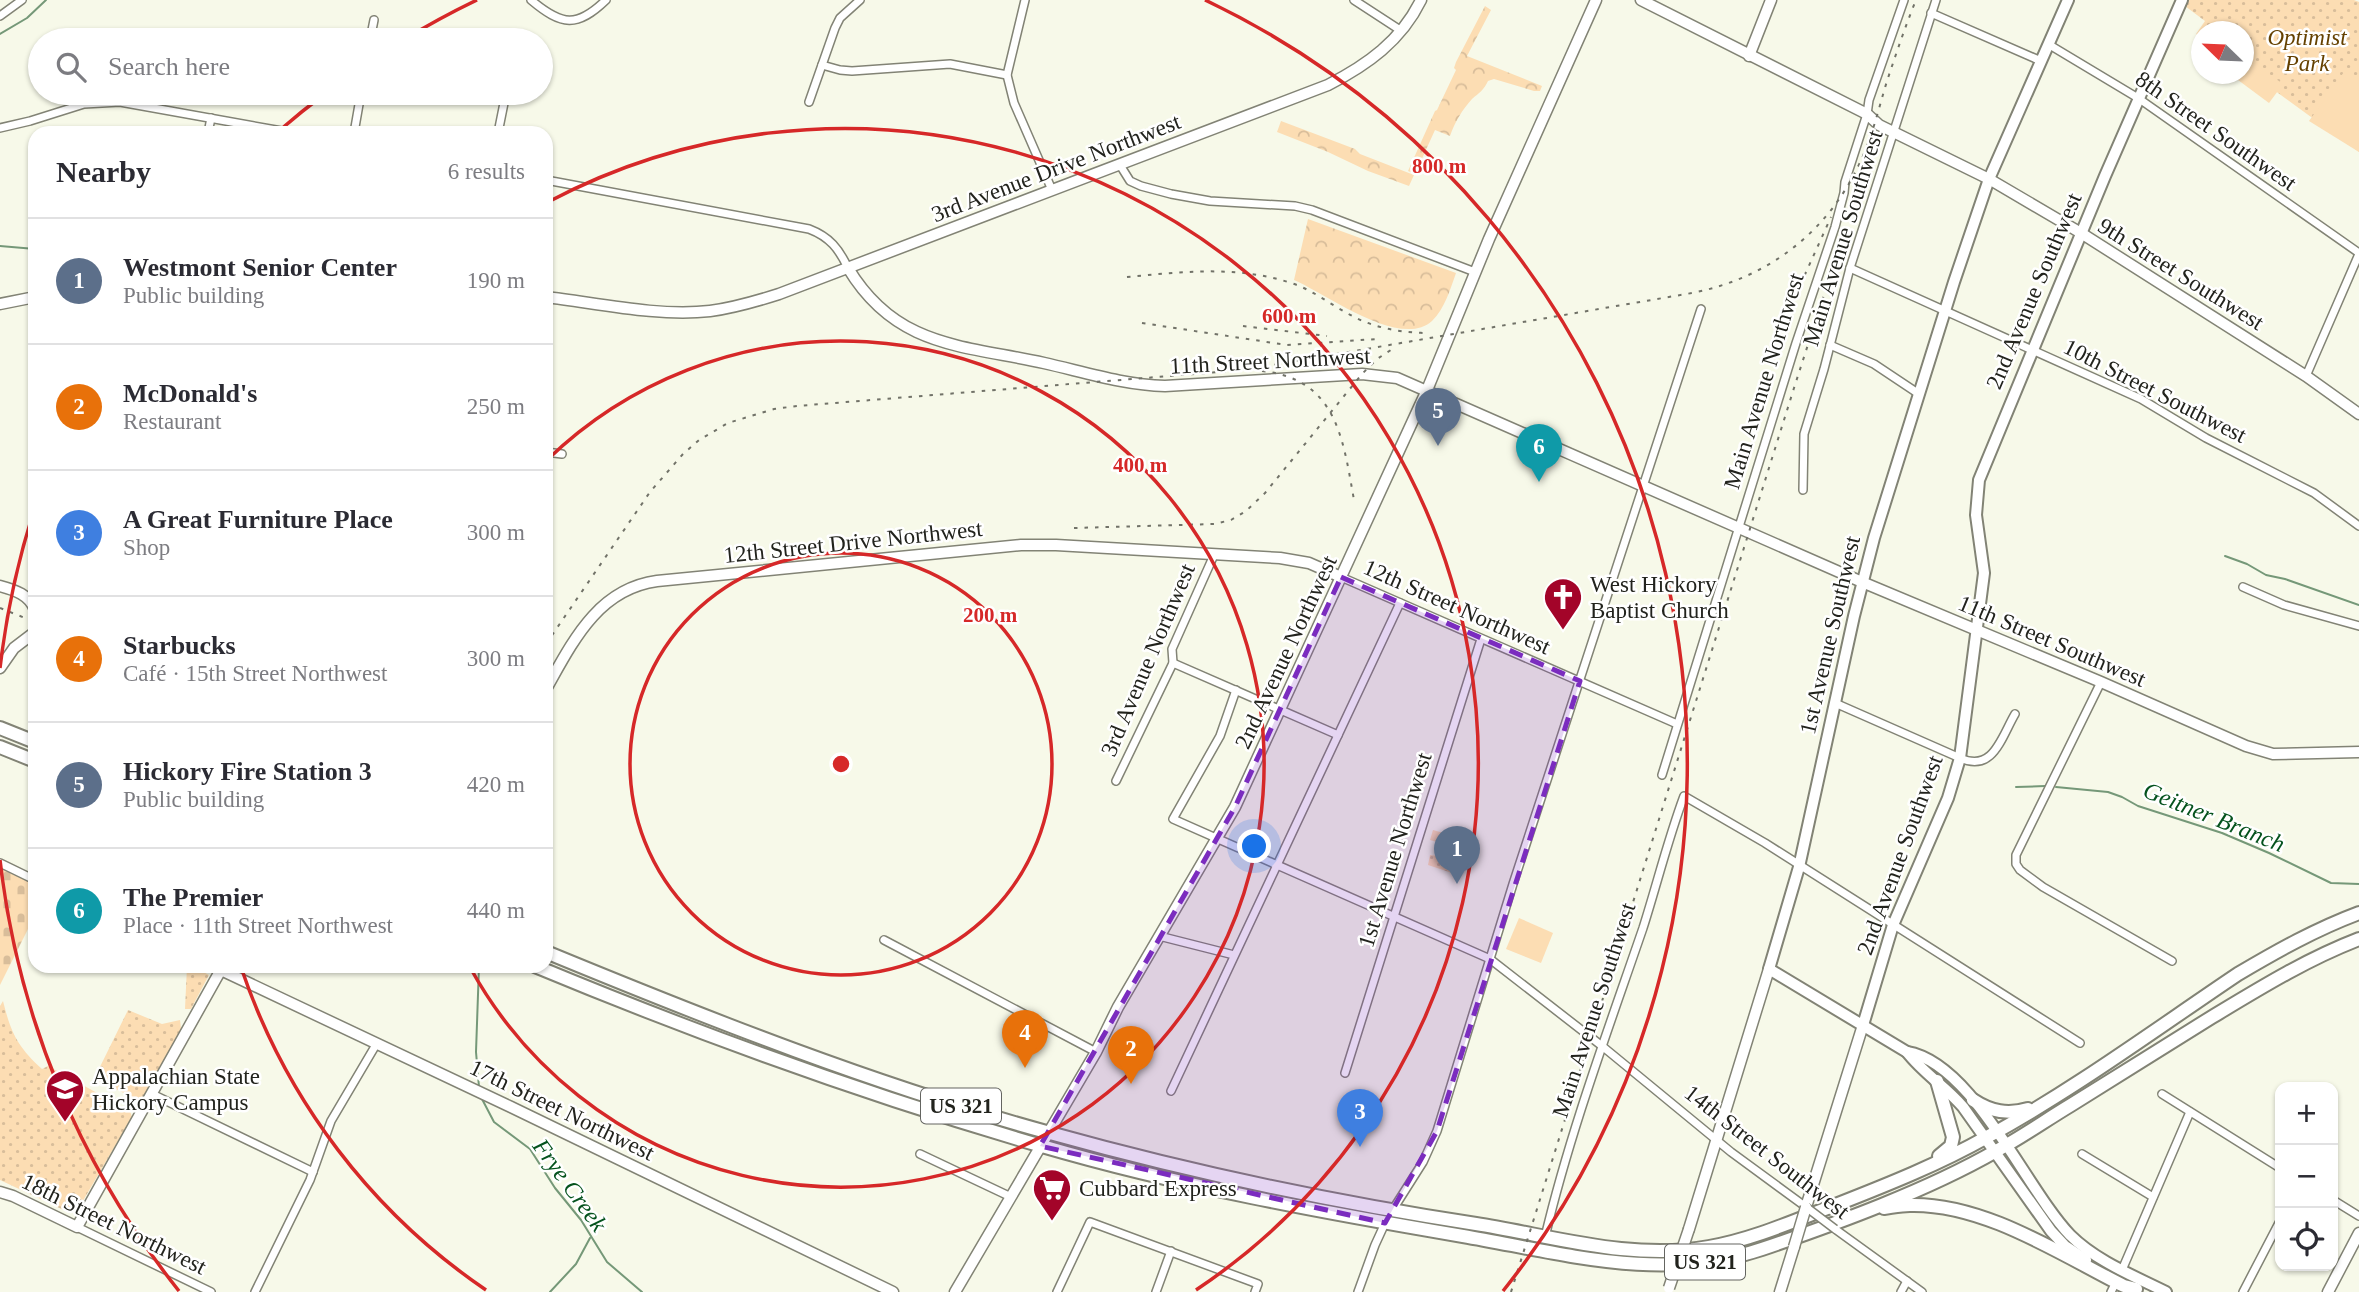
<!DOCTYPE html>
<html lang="en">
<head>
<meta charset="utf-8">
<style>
  body { margin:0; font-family:Georgia,serif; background:#f7f7f7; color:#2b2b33 }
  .controls { position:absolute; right:21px; bottom:21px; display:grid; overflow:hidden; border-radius:14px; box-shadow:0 2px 5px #0004 }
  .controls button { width:63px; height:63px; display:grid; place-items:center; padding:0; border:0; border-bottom:2px solid #e1e1e2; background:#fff; color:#2b2b33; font:35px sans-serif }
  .compass { position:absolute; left:2191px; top:21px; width:63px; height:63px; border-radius:50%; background:#fff; box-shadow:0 2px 5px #0004; rotate:293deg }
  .you { position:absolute; left:1255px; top:847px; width:24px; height:24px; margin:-18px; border:5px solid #fff; border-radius:50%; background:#1a73e8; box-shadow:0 0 0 10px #1a73e833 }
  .badge { display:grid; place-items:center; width:46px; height:46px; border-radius:50%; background:#ea580c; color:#fff; font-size:23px; font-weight:700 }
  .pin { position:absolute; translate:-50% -58px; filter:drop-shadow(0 2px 4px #0008) }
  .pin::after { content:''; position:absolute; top:37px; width:24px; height:21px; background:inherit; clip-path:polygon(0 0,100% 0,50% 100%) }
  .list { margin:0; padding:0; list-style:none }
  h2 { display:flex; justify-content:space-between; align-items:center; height:91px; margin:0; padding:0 28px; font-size:30px }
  h2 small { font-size:23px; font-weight:400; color:#7c7c81 }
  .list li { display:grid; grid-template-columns:46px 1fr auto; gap:21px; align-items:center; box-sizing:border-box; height:126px; padding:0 28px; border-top:2px solid #e1e1e2 }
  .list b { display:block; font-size:26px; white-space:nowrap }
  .list p { margin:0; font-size:23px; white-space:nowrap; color:#7c7c81 }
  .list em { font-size:23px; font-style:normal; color:#7c7c81 }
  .icon { flex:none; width:38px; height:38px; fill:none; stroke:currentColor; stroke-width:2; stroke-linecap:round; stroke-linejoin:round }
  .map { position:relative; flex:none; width:2359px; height:1292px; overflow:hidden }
  .search { position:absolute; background:#fff; box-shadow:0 2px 5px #0004; left:28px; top:28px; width:525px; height:77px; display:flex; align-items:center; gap:18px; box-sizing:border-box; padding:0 24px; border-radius:38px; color:#7c7c81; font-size:26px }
  .panel { position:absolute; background:#fff; box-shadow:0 2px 5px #0004; left:28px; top:126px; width:525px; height:847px; border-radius:21px }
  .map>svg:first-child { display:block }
  .grass { fill:url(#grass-dots) }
  .forest { fill:url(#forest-crowns) }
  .cemetery { fill:url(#cemetery-stones) }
  .pitch { fill:#fcddb3 }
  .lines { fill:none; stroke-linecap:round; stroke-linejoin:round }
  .stream { stroke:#759878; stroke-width:2 }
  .street-casing { stroke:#828375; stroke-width:10 }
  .secondary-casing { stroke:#828375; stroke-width:13 }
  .primary-casing { stroke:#828375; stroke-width:14 }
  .highway-casing { stroke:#828375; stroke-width:16 }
  .street { stroke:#fff; stroke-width:7 }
  .secondary { stroke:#fff; stroke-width:10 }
  .primary { stroke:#fff; stroke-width:10 }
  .highway { stroke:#fff; stroke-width:12 }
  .rail { stroke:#717268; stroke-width:2; stroke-dasharray:3.5 7; stroke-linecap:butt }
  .street-bridge-casing { stroke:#828375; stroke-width:10; stroke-linecap:butt }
  .secondary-bridge-casing { stroke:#828375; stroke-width:13; stroke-linecap:butt }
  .street-bridge { stroke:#fff; stroke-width:7 }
  .secondary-bridge { stroke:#fff; stroke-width:10 }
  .marked { fill:#7b2cbf; fill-opacity:0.2; stroke:#7b2cbf; stroke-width:5; stroke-dasharray:14 9; stroke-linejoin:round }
  .ring { fill:none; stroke:#d62828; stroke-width:3.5 }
  .labels { text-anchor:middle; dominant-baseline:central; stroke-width:5; stroke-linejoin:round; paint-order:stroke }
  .shield { fill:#fff; stroke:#646561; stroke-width:2 }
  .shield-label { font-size:21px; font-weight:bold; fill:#22231d }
  .park-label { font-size:23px; font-style:italic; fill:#654100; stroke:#fff }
  .street-label { font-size:23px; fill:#22231d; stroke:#fff }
  .poi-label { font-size:23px; fill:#22231d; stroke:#fff; text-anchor:start }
  .water-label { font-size:24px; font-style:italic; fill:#05531e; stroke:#fff }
  .centre { fill:#d62828; stroke:#fff; stroke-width:3.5 }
  .ring-label { font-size:21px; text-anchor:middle; font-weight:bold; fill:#d62828; stroke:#fff; stroke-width:5; stroke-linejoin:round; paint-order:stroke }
</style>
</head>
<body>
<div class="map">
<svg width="2359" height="1292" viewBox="0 0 2359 1292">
  <defs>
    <pattern id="grass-dots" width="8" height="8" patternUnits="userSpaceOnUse" patternTransform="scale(1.75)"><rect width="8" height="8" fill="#fcddb3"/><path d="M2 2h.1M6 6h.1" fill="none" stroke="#d8bd9a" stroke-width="1.8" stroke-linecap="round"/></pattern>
    <pattern id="forest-crowns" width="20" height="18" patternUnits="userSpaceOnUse" patternTransform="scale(1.75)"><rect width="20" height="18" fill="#fcddb3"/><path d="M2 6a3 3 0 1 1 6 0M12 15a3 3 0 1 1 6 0" fill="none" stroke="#d8bd9a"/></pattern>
    <pattern id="cemetery-stones" width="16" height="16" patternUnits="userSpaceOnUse" patternTransform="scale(1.75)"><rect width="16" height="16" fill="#fcddb3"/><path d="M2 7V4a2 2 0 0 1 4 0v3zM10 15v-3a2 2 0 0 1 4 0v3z" fill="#d8bd9a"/></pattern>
  </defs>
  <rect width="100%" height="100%" fill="#f7f9e9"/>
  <!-- grass -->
  <g class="grass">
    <path d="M2188,0h166l5,2v150l-115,-84v-36h-42l-1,6 -5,-4 9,-13 -20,-15z"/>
    <path d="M1430,855l29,4 -4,15 -27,-9z"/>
    <path d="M187,966h5l17,9 -18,34h-6z"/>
    <path d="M3,1001c8,32 14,45 39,68l6,-3 82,45 2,6 -55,94 -7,2 -70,-33v-174z"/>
    <path d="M128,1010l34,14 18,-4 1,9 -40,72 -47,-22z"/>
  </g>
  <!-- forest -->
  <g class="forest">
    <path d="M1485,6l6,4 -24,46 75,30 -2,5h-6l-40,-12 -6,2c-4,9 -9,12 -16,18 -10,11 -17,23 -22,37l-15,-6 -20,44 -7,-3 27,-60 2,-1 19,-40 -2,-2 2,-6z"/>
    <path d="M1281,121l74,28 5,5 54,21 -5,11 -41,-15 -40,-19 -51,-20z"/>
    <path d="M1308,219l148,54c-6,17 -11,35 -24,48 -32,29 -107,-28 -138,-41z"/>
  </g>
  <!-- cemetery -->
  <path class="cemetery" d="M0,868l35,17v30l-35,70z"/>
  <!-- pitch -->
  <g class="pitch">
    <path d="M2251,61l32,23 -14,19 -31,-23z"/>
    <path d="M2344,72l15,12v68l-50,-31z"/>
    <path d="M1433,830l21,6 -3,10 -21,-6z"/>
    <path d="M1519,918l34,15 -12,30 -35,-14z"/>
  </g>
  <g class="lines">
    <!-- stream -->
    <g class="stream">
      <path d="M0,34l27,-16 19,-18"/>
      <path d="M0,246l35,3"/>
      <path d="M2225,556l22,8 19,11 19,4 74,26"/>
      <path d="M2016,787l29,-1"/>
      <path d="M2056,787l52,5 14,5 16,9 84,27 47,20 62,30 28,1"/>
      <path d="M479,966l-3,86 3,35"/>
      <path d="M482,1099l12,23 36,27 25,39 26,32 26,42 35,30"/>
      <path d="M550,1292l26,-28 14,-26"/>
    </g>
    <!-- street casing -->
    <g class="street-casing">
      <g id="street">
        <path d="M531,0c31,26 46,28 75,0"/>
        <path d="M1025,0l-18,75 7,28 38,87"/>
        <path d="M1354,0l46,30"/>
        <path d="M1931,13l110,48"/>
        <path d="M0,16l22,-16"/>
        <path d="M370,40l4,-20"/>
        <path d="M2048,44l90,54 221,155"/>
        <path d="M822,65l18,5 12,1 98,-7 57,11"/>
        <path d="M809,102l26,-74 5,-10 20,-18"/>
        <path d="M0,128l30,-7 54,-17 36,-2 173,31"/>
        <path d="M208,133l3,-15"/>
        <path d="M354,133l7,-40"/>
        <path d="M498,133l8,-40"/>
        <path d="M1120,165l10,16 11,5 30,8 39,7 85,5 17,4 163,62"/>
        <path d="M546,180l263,49c21,8 30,20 39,39"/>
        <path d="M1850,268l291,131 65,39 108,55 45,33"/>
        <path d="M1830,345l44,19 45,30"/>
        <path d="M2306,376l53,-122"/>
        <path d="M546,452l16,2"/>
        <path d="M1803,490l1,-56 20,-65 26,-101 86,-268"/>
        <path d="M1341,577l336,147"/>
        <path d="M2243,587l41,18 75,21"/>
        <path d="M1173,663l165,72"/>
        <path d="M2101,682l-85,173v9l4,6 23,17 129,74"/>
        <path d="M1236,690l-16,46 -47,83 317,140 112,87 129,106 75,55"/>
        <path d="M1835,703l125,55c33,15 41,-20 55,-44"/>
        <path d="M1662,775l134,-432 39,-116 9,-34 1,-11 22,-68 2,-14 35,-100"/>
        <path d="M1116,781l57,-118 -1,-14 42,-94"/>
        <path d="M0,863l35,17"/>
        <path d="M1159,936l75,19"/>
        <path d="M884,940l212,112"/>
        <path d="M1345,1073l136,-434"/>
        <path d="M1171,1091l229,-488"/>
        <path d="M152,1094l161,78"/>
        <path d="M2162,1094l118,74"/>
        <path d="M920,1154l91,43"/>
        <path d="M2082,1154l71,43"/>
        <path d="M2333,1200l26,16"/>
        <path d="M1392,1211l31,-49 14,-31 76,-247 188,-575"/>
        <path d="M77,1227l134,65"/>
        <path d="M1835,1229l87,63"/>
        <path d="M1545,1237c25,-105 63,-207 98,-309 14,-44 25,-89 41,-132l81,47 315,200"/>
        <path d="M2122,1270l68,-158"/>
        <path d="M255,1292l55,-112 21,-59 46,-78"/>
        <path d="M1057,1292l33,-70 168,62 -3,8"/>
        <path d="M1156,1292l15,-41"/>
        <path d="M1358,1292l17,-47 11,-24"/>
        <path d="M1901,1292l6,-11"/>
        <path d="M2111,1292l5,-10"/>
        <path d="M2243,1292l37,-71"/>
      </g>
    </g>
    <!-- secondary casing -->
    <g class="secondary-casing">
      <g id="secondary">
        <path d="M1641,0l226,114 12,11 110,54 92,54 225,143 53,38"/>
        <path d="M1749,56l22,-56"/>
        <path d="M848,268c48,80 115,77 196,95 40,9 80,22 121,23l197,-12 35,4 465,204 239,100 145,64 27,8 86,-2"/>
        <path d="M546,297c51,6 112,20 164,14 23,-3 47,-10 69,-17l549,-209c39,-20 73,-44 93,-85"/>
        <path d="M0,304l35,-7"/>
        <path d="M0,586c15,4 30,9 35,24"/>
        <path d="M0,668l14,-20 21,-16"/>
        <path d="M546,689c27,-48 52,-100 111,-108l364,-36h35l224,13 29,5 32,14"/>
        <path d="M221,970l290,137 382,185"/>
        <path d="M0,1192l13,4 64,31 146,-261"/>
        <path d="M1806,1207l57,-182"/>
        <path d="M1689,1229l80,-260"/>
        <path d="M955,1292l141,-240 22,-45 117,-200 192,-417 62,-151 107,-239"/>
        <path d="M1780,1292l14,-45"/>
        <path d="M2328,1292l31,-59"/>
      </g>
    </g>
    <!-- primary casing -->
    <g class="primary-casing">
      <g id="primary">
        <path d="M2068,0l-79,179 -35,103 -80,256 -20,78 -55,251 -30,102 138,83c66,11 118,136 163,183 26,26 64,41 96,57"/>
        <path d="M1863,1025l30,-100 55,-127 12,-40 24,-185 -8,-58 3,-35 126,-304 77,-176"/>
        <path d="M1907,1052c16,21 39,35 56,55l88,124 14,15 21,14"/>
      </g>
    </g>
    <!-- highway casing -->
    <g class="highway-casing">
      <g id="highway">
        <path d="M0,728l35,14"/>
        <path d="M0,747l35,14"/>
        <path d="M546,952c165,68 332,134 504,181 140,39 282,69 426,91 77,12 155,37 233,23 45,-8 87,-27 129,-43 51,-20 101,-40 149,-67 88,-48 169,-108 251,-163 39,-23 78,-45 121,-61"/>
        <path d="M535,966c166,69 334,130 507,180 137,40 280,66 421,90 99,17 199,47 299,13 76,-26 164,-58 234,-98 26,-14 50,-31 75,-46 47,-29 94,-59 141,-88 48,-29 95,-58 147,-78"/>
        <path d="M1937,1081l16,56 -2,9 -12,10"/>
        <path d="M1973,1100c18,12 35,15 55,9"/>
        <path d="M1884,1208c8,-1 17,-3 26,-3 74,-2 150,49 214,81l12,3"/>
      </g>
    </g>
    <!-- street -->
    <use href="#street" class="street"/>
    <!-- secondary -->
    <use href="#secondary" class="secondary"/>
    <!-- primary -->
    <use href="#primary" class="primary"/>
    <!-- highway -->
    <use href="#highway" class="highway"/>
    <!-- rail -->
    <g class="rail">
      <path d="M1127,277c55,-5 109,-12 164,6 20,6 37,20 56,30 23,14 50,19 77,20"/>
      <path d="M1142,323l145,22 90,-6"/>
      <path d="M1783,323l48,-106"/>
      <path d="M1243,326l84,10"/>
      <path d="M1262,371c75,8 81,68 92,129"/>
      <path d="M1074,528l140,-4 17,-4 15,-9 19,-18 97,-119 15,-15 17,-11"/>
      <path d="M0,608l35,14"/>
      <path d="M546,644l104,-152 33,-38 16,-14 29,-17 46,-14 23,-3 447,-36 448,-77c77,-15 138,-62 170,-135 11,-24 17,-51 25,-77 9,-27 18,-54 29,-81"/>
      <path d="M1511,1292l283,-904 69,-214"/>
    </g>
    <!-- street-bridge casing -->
    <g class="street-bridge-casing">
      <path id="street-bridge" d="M1806,1207l29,22"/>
    </g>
    <!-- secondary-bridge casing -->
    <g class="secondary-bridge-casing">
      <g id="secondary-bridge">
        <path d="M1794,1247l12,-40"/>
        <path d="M1669,1288l20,-59"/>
      </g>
    </g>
    <!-- street-bridge -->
    <use href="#street-bridge" class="street-bridge"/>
    <!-- secondary-bridge -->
    <use href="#secondary-bridge" class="secondary-bridge"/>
  </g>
  <!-- marked area -->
  <path class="marked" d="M1341,577l239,104 -143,450 -52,92 -345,-77 195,-339z"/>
  <!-- distance rings -->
  <g class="ring">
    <circle cx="841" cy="764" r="211"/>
    <path d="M547 460A423 423 0 1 1 471 969"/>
    <path d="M486 1290A634 634 0 0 1 242 970M548 202A634 634 0 0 1 1196 1290"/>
    <path d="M179 1291A846 846 0 0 1 0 860M0 668A846 846 0 0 1 34 510M280 130A846 846 0 0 1 326 93M405 39A846 846 0 0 1 477 0M1205 0A846 846 0 0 1 1503 1291"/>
  </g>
  <!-- icons -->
  <defs>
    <g id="church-pin" transform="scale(2.0125)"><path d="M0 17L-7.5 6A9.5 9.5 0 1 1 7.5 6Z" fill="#a30429" stroke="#fff"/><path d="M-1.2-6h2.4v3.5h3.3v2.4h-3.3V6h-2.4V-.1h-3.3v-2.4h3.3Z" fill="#fff"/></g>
    <g id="university-pin" transform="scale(2.0125)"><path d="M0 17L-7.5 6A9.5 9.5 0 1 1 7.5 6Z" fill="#a30429" stroke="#fff"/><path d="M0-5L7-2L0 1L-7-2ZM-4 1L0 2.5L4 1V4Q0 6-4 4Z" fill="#fff"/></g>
    <g id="supermarket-pin" transform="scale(2.0125)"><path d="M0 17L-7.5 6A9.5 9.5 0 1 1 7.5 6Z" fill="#a30429" stroke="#fff"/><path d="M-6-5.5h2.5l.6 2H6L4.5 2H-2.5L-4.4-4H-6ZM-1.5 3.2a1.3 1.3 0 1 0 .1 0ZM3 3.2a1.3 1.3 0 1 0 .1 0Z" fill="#fff"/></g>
  </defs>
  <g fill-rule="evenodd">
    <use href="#church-pin" x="1563" y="597"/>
    <use href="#university-pin" x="65" y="1089"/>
    <use href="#supermarket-pin" x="1052" y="1188"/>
  </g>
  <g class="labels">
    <!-- shield labels -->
    <g class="shield">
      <rect x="921" y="1088.5" width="80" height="35" rx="5"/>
      <rect x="1665" y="1244.5" width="80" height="35" rx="5"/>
    </g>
    <g class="shield-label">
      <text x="961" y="1106">US 321</text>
      <text x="1705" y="1262">US 321</text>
    </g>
    <!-- park labels -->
    <g class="park-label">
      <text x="2307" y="37">Optimist<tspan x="2307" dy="26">Park</tspan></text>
    </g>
    <!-- street labels -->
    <g class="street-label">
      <text transform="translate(2216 131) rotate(35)">8th Street Southwest</text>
      <text transform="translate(1056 168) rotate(-21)">3rd Avenue Drive Northwest</text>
      <text transform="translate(1843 238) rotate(-73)">Main Avenue Southwest</text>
      <text transform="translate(2181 274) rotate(32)">9th Street Southwest</text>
      <text transform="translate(2034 291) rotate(-67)">2nd Avenue Southwest</text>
      <text transform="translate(1270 361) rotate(-3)">11th Street Northwest</text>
      <text transform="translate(1764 381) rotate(-73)">Main Avenue Northwest</text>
      <text transform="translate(2155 391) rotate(27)">10th Street Southwest</text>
      <text transform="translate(853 542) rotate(-6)">12th Street Drive Northwest</text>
      <text transform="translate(1457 607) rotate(24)">12th Street Northwest</text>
      <text transform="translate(1830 635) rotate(-77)">1st Avenue Southwest</text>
      <text transform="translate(2052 641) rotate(23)">11th Street Southwest</text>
      <text transform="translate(1286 652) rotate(-65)">2nd Avenue Northwest</text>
      <text transform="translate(1148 660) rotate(-67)">3rd Avenue Northwest</text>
      <text transform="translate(1395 850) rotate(-73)">1st Avenue Northwest</text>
      <text transform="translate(1900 855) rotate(-70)">2nd Avenue Southwest</text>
      <text transform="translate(1594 1010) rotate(-72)">Main Avenue Southwest</text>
      <text transform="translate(562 1110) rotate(26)">17th Street Northwest</text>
      <text transform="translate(1767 1152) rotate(38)">14th Street Southwest</text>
      <text transform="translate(114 1224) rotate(26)">18th Street Northwest</text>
    </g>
    <!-- poi labels -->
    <g class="poi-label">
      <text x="1590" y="584">West Hickory<tspan x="1590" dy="26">Baptist Church</tspan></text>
      <text x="92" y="1076">Appalachian State<tspan x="92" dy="26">Hickory Campus</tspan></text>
      <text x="1079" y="1188">Cubbard Express</text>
    </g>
    <!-- water labels -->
    <g class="water-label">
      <text transform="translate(2214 817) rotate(22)">Geitner Branch</text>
      <text transform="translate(570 1185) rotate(54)">Frye Creek</text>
    </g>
  </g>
  <circle cx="841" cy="764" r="10" class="centre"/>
  <g class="ring-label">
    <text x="1439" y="173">800 m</text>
    <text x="1289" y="323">600 m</text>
    <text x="1140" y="472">400 m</text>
    <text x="990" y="622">200 m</text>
  </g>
</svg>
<div class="controls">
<button>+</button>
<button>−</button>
<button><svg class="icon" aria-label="locate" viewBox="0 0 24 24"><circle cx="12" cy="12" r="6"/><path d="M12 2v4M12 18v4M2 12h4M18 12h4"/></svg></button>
</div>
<svg class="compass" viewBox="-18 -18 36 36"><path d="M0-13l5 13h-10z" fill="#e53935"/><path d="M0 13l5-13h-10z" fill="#7c7c81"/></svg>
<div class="you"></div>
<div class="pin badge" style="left:1457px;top:884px;background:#5c6f8a">1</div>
<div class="pin badge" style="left:1131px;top:1084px;background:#e8710a">2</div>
<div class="pin badge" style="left:1360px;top:1147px;background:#3f7fe0">3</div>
<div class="pin badge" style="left:1025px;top:1068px;background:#e8710a">4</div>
<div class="pin badge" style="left:1438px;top:446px;background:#5c6f8a">5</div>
<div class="pin badge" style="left:1539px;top:482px;background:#0f9aa8">6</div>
<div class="search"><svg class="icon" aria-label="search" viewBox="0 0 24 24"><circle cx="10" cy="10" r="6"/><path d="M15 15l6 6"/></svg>Search here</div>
<section class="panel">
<h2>Nearby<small>6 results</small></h2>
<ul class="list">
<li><span class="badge" style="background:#5c6f8a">1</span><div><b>Westmont Senior Center</b><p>Public building</p></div><em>190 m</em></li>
<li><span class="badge" style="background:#e8710a">2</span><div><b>McDonald's</b><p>Restaurant</p></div><em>250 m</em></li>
<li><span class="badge" style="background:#3f7fe0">3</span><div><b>A Great Furniture Place</b><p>Shop</p></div><em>300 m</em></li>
<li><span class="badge" style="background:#e8710a">4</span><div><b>Starbucks</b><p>Café · 15th Street Northwest</p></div><em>300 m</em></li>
<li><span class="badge" style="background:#5c6f8a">5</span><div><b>Hickory Fire Station 3</b><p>Public building</p></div><em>420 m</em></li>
<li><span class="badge" style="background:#0f9aa8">6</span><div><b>The Premier</b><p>Place · 11th Street Northwest</p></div><em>440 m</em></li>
</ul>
</section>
</div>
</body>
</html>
